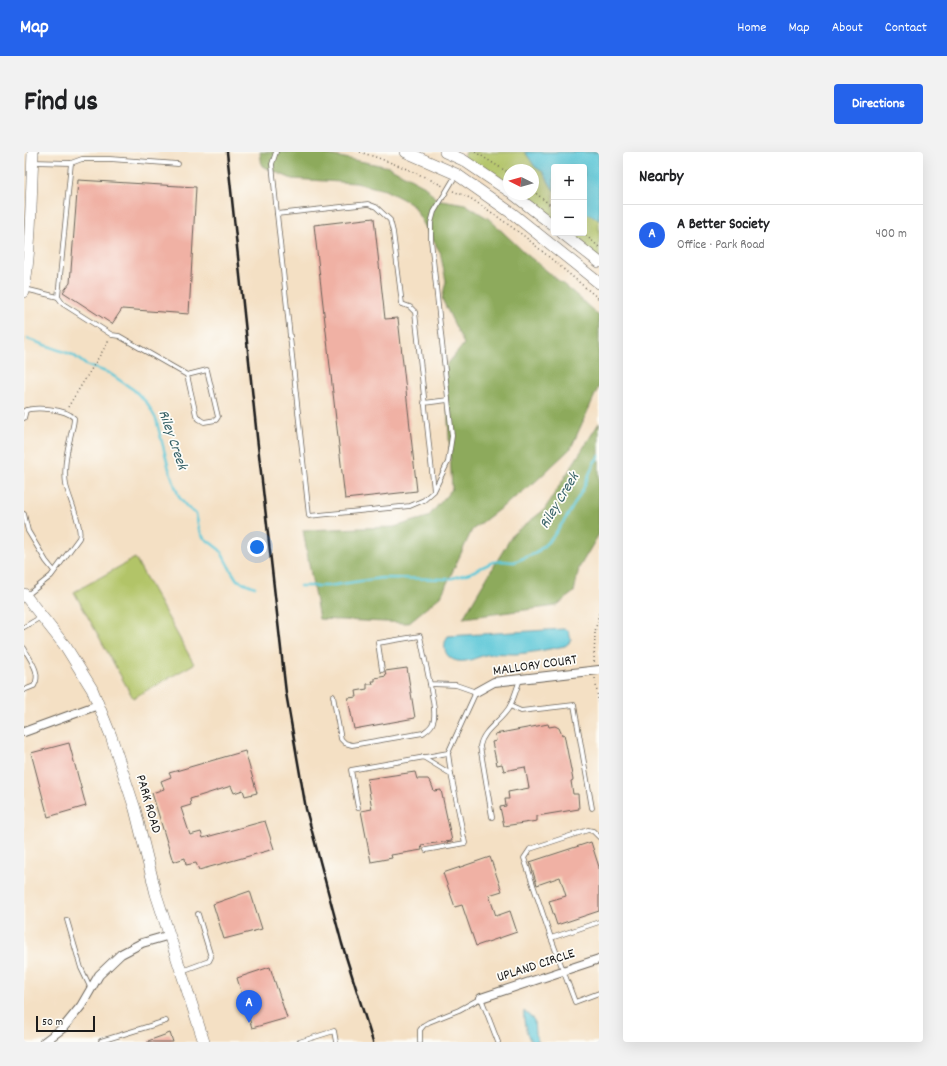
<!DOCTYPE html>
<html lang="en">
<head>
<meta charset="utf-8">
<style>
  body { margin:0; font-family:Dekko,sans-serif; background:#f2f2f2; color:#202124 }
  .controls { position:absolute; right:12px; top:12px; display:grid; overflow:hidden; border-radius:4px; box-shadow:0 4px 16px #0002 }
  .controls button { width:36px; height:36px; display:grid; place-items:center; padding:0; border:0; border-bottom:1px solid #e0e0e0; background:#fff; color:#202124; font:20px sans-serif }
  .compass { position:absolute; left:479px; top:12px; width:36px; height:36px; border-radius:50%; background:#fff; box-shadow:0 4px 16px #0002; rotate:275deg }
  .scale { position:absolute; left:12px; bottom:10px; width:59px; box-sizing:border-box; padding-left:4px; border:2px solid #1c1c1c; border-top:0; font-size:11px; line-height:14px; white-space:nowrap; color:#1c1c1c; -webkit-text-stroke:3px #fdfcf7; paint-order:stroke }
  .you { position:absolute; left:233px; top:395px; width:14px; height:14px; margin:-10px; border:3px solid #fff; border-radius:50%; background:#1a73e8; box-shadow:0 0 0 6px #1a73e833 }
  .badge { display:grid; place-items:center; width:26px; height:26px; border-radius:50%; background:#2563eb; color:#fff; font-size:13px; font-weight:700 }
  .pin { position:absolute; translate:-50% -33px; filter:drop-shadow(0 1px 2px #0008) }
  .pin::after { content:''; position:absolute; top:21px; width:14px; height:12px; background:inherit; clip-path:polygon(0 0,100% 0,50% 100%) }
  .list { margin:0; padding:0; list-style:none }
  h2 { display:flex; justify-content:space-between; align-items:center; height:52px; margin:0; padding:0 16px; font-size:17px }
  h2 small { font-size:13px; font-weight:400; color:#757577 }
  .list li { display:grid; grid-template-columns:26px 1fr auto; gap:12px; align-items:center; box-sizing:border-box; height:60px; padding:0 16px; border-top:1px solid #e0e0e0 }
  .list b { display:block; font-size:15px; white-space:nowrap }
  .list p { margin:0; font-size:13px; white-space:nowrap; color:#757577 }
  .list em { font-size:13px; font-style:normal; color:#757577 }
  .map { position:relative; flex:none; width:575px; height:890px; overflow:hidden; border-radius:4px }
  header { display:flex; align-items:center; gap:24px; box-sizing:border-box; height:56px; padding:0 20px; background:#2563eb; color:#fff }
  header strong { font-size:19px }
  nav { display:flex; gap:22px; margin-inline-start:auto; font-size:14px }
  .intro { display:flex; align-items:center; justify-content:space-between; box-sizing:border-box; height:96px; padding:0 24px }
  h1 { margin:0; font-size:28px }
  .button { padding:10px 18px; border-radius:4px; background:#2563eb; color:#fff; font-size:14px; font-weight:700 }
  main { display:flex; gap:24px; padding:0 24px }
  aside { flex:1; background:#fff; border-radius:4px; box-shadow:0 4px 16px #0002 }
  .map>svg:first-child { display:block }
  .green { fill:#b2c468; stroke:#677042 }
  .forest { fill:#8daa5c; stroke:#54633c }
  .water { fill:#5ec8d8; stroke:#3d727a }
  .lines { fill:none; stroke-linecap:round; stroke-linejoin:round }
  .stream { stroke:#5ec8d8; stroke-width:2.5 }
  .building { fill:#f0b1a4 }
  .lane-casing { stroke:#686157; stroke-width:5.5 }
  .street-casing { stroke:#686157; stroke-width:10 }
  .secondary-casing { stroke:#686157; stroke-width:12 }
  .path { stroke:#686157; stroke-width:1.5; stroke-dasharray:1 3; stroke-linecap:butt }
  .lane { stroke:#fff; stroke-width:4 }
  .street { stroke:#fff; stroke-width:8 }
  .secondary { stroke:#fff; stroke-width:11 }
  .rail { stroke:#1c1c1c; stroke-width:2.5 }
  .labels { text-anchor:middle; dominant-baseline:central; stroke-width:3.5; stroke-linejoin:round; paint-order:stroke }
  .street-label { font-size:14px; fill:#1c1c1c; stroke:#fdfcf7 }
  .water-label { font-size:15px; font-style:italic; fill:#366167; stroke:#fdfcf7 }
</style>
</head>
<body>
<header>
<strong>Map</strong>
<nav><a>Home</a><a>Map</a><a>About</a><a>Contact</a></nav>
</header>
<div class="intro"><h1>Find us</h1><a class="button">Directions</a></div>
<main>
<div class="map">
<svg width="575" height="890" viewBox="0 0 575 890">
  <rect width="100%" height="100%" fill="#fdfcf7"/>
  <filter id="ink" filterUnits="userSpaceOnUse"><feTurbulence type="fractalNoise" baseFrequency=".025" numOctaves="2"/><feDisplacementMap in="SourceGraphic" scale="8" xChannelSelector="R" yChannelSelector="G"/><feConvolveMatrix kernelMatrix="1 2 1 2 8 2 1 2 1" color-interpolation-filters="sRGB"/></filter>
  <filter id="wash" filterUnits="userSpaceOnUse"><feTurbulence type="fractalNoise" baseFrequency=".012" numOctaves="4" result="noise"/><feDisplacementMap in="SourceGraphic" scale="16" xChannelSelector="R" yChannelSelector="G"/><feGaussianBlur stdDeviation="0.9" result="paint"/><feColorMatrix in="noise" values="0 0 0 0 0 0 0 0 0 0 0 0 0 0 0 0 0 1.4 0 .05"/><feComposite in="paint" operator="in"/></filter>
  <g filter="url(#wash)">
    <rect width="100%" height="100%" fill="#f4e0c4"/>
    <!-- green -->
    <g class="green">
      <path d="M442,0h133v110l-37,-29h22v-66h-30v59l-41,-32h20v-24h-24v21l-46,-31z"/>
      <path d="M111,406l59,106 -61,34 -59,-106z"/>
    </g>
    <!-- forest -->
    <g class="forest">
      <path d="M236,0h55l74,15 36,19 11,13 29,5 24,15 36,34 50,41 24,22v70l-28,62 -36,34 -63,48 -31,66 -33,27 -89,-4 -16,-89 91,-3 34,-10 24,-28 -7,-122 19,-23 -22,-45 4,-18 -6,-29 -28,-48 -27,-14 -29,-7 -64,-4 -30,-13z"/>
      <path d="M575,271v111l-20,34 -5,24 -18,14 -93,12 50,-84 31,-24z"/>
    </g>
    <!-- water -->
    <g class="water">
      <path d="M501,0h74v69l-4,-4 -11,-5v-45h-30v24l-11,-19 -8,-5z"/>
      <path d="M539,477l5,1 3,9 -2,4 -4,3c-16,3 -33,7 -49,8 -8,0 -17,-1 -25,0 -11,1 -22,9 -33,7 -13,-2 -17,-15 -10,-25z"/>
      <path d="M500,859l10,9 1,14 4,8h-8c-5,-10 -8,-20 -7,-31z"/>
    </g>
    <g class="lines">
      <!-- stream -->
      <g class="stream">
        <path d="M4,187l45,16 13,10 23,8 25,17 13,13 9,16 13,50 10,28 8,10 9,7 3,15 4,8 17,13 9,17 8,13 18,7"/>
        <path d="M276,434h28l53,-8 68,1 21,-6 23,-11 9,-1 12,1 22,-9 16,-15 16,-23 15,-26 11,-26 5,-7"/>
      </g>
    </g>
    <g id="blocks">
      <!-- building -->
      <g class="building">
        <path d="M54,28l118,7 -7,127 -67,-5 -10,15 -49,-32 7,-9z"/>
        <path d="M350,66l11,101 13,-1 19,173 -72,8 -31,-274z"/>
        <path d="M383,516l8,50 -61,11 -6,-31 9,-1 -1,-6 11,-2v-5h6l-1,-3h3v-3l11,-2 -1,-5z"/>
        <path d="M524,572l1,3 6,-1 4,2 3,7 2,-1 9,46 -2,1 2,13h5l1,15 -42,7v5l-33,5 -4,-19 6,-1 -1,-7h4l-1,-7 21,-4 -4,-21 -21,4 -2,-7 -5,1 -5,-23 4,-1 -1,-7z"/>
        <path d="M45,591l17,63 -38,11 -17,-64z"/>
        <path d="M221,599l12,42 -12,3 -2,-6 -9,3 -3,-7 -41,13 1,6 -10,3 9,27 11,-3 2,6 62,-17 9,28 -75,21 -3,-7 -10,2 -1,-7 -12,4 -21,-69 12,-4 -3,-8 10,-4 -2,-4z"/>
        <path d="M391,620l2,7h11l3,4 3,8 7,-1 11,51 -31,4 1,5 -31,5 1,3 -21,4 -10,-51 11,-2 -5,-30z"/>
        <path d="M567,690l8,25v44l-42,14 -8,-24 17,-5 -6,-19 -23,8 -7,-23z"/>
        <path d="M466,705l12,34 -13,4 7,21 14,-5 7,21 -41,14 -14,-41 -7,2 -12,-34z"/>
        <path d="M226,739l12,38 -38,10 -11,-35z"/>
        <path d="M246,815l17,51 -35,10 -15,-50z"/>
        <path d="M146,881l3,9h-25v-1z"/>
      </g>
    </g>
  </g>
  <g filter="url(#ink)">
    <use href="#blocks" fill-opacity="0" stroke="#686157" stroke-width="1"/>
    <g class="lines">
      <!-- lane casing -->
      <g class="lane-casing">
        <g id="lane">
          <path d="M252,0l-4,12 5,50"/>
          <path d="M47,11l11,-4h28l68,5"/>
          <path d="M1,137l33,8 13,-134 -38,-1"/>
          <path d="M34,145l5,7 49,31 7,1 68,39 20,-5 11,47 -2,3 -12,2 -5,-3 -3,-4 -9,-40"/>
          <path d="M400,251l24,-3"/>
          <path d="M0,259c11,-5 42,-2 50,7 0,7 -3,14 -4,21 -4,15 -6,31 -4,46 3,13 17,43 13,53l-28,38 -25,20"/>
          <path d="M0,266l2,-8"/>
          <path d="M410,339l-19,-179 -5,-5 -8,-3 -9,-72 -3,-12 -14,-13 -8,-3 -91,10 32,302 101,-10 14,-6 10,-9 14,-29 4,-26 -21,-196v-17l3,-11 22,-37"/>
          <path d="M0,362l4,17 18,30 8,10"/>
          <path d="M0,475l17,-10"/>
          <path d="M0,496c6,12 18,25 10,38l-10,4"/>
          <path d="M309,544l8,43 4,4 7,2 71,-12c4,-3 9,-6 10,-11 4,-9 -2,-28 -3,-38"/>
          <path d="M486,554l11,5 53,-6 18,103"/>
          <path d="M399,605l28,17"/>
          <path d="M334,656l-7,-38 97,-17 28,-61 -20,-7 -26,-1 -10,-48 -42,7 4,27"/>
          <path d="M468,665l-12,-71c3,-17 22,-25 30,-40 4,-8 7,-18 10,-27"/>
          <path d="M575,685l-6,-6 -5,-1 -58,19 -6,9 27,80 24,64 24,-9"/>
          <path d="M402,698l39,-7 -14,-69 -3,-21"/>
          <path d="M43,768l14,48 10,21"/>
          <path d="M527,786l48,-16"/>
          <path d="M158,819l27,-10 2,-4 -13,-43"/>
          <path d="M77,889l65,-20"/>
          <path d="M275,890l35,-11 2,11"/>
          <path d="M396,890v-12l4,-5 5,-3 30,-12 22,-12 17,44"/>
        </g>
      </g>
      <!-- street casing -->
      <g class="street-casing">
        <g id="street">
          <path d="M452,540l18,-10 105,-12"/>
          <path d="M0,580l74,-27"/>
          <path d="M457,846l118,-39"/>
          <path d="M20,890l19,-14 18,-22 18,-31 22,-21 21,-11 28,-8"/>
        </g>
      </g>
      <!-- secondary casing -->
      <g class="secondary-casing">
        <g id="secondary">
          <path d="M382,0l50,22 57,40 86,69"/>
          <path d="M421,0l18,8 46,31"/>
          <path d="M489,42l41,32"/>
          <path d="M538,81l37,29"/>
          <path d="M0,140c7,-46 7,-94 9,-140"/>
          <path d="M0,442l42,53 26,42 19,47 24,73 21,85 48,148"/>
        </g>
      </g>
      <!-- path -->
      <g class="path">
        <path d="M336,0c29,9 56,20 83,34"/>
        <path d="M451,0l34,21"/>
        <path d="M429,39l17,7 21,14 33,24 75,63"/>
        <path d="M509,39l21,17"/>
        <path d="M559,81l16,14"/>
        <path d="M44,255l42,-68"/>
        <path d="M570,510l1,-30 4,-19"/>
        <path d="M571,526l4,28"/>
      </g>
      <!-- lane -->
      <use href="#lane" class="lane"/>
      <!-- street -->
      <use href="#street" class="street"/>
      <!-- secondary -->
      <use href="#secondary" class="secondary"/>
      <!-- rail -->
      <path class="rail" d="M203,0l30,285 29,256 20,116 36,135 31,98"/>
    </g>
  </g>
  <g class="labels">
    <!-- street labels -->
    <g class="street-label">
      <text transform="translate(511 514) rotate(-8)">MALLORY COURT</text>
      <text transform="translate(124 652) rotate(74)">PARK ROAD</text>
      <text transform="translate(512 814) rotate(-18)">UPLAND CIRCLE</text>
    </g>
    <!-- water labels -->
    <g class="water-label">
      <text transform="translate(148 288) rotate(71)">Riley Creek</text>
      <text transform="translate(536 349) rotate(-59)">Riley Creek</text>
    </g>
  </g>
</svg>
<div class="controls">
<button>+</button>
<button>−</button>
</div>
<svg class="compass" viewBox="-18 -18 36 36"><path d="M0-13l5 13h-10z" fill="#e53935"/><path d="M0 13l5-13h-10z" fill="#757577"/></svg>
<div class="scale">50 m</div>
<div class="you"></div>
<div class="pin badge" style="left:225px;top:871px">A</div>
</div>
<aside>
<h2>Nearby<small></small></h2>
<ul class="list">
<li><span class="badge">A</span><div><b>A Better Society</b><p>Office · Park Road</p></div><em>400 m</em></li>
</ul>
</aside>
</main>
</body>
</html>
